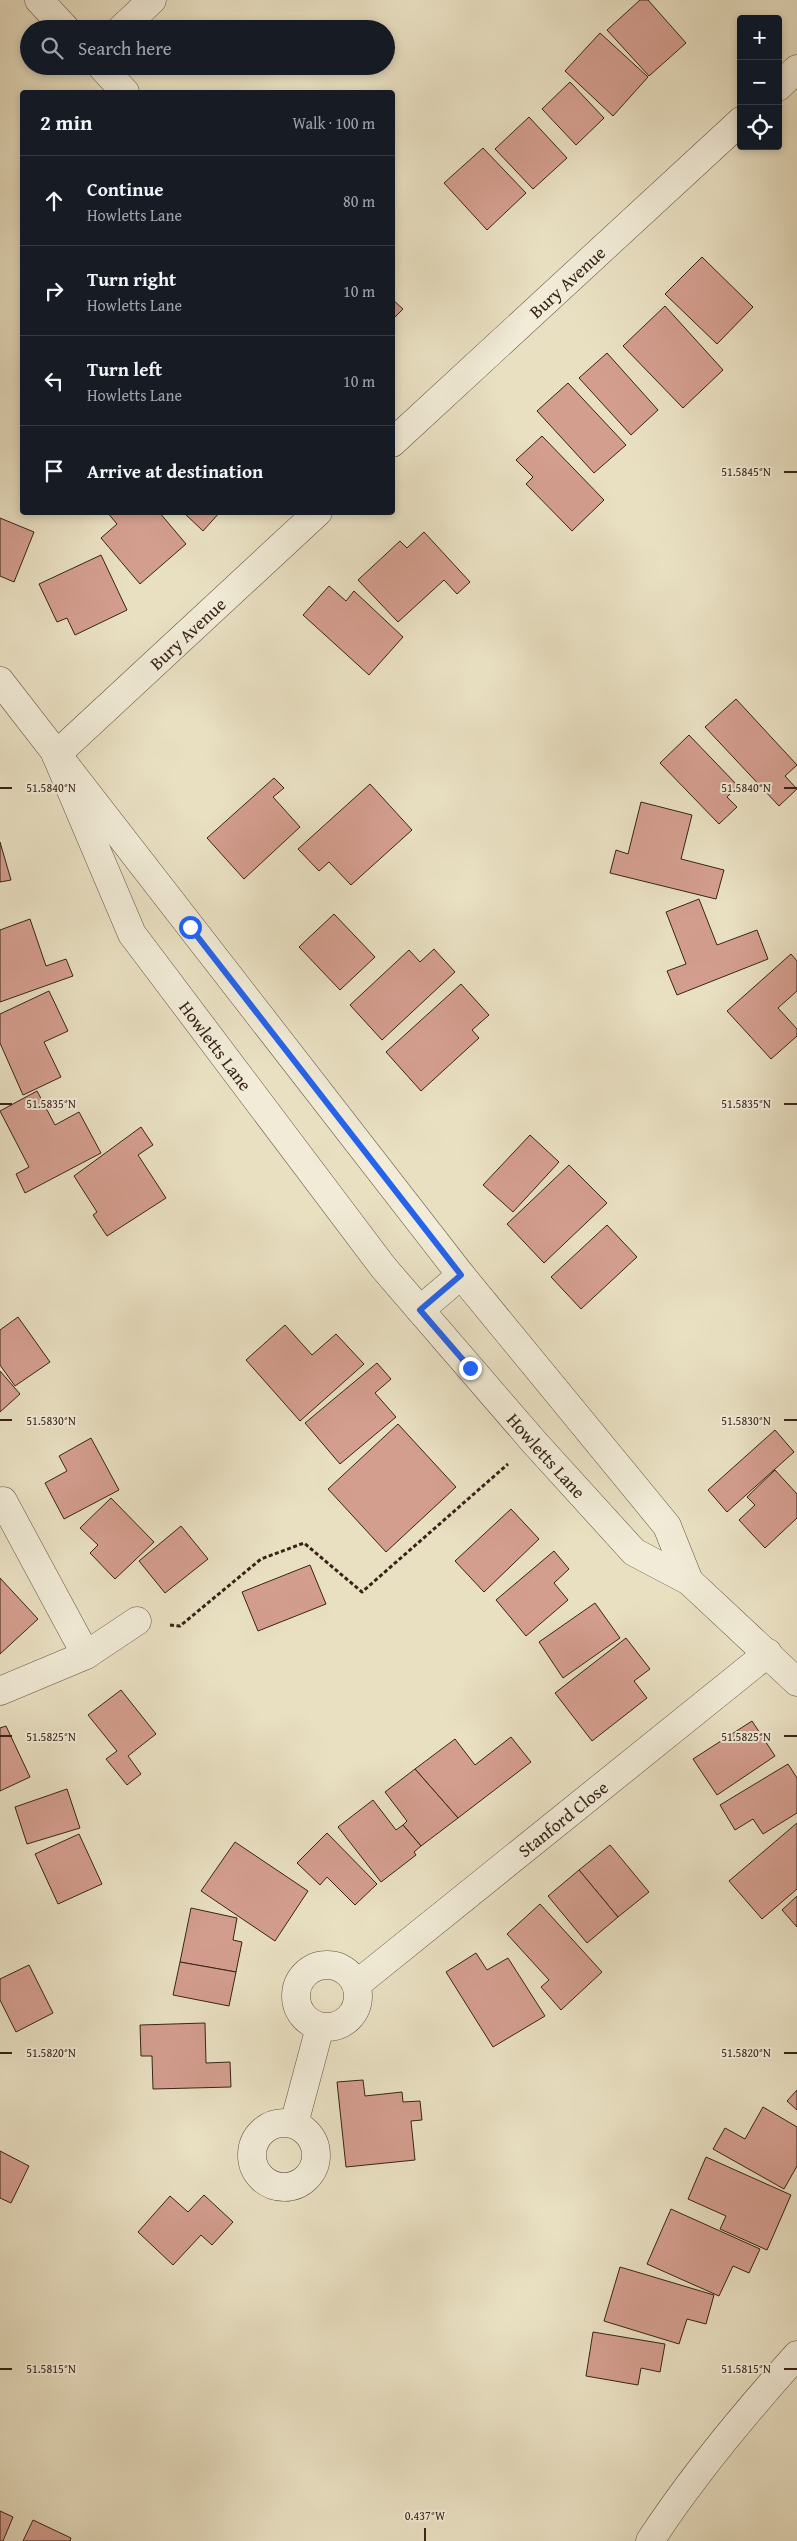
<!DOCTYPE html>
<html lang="en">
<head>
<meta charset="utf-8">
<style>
  body { margin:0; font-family:"Gentium Book Plus",serif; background:#242831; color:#f1f3f6 }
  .controls { position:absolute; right:15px; top:15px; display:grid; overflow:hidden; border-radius:5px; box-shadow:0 2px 8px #0003 }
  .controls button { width:45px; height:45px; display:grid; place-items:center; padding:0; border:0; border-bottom:1px solid #363941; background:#171b24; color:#f1f3f6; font:25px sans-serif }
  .stop { position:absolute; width:15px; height:15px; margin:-11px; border:4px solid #2563eb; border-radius:50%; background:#fff }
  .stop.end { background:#2563eb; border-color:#fff; box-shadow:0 1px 5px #0008 }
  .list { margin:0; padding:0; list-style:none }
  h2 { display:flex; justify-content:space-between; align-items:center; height:65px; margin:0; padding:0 20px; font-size:21px }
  h2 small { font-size:16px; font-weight:400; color:#9ea1a6 }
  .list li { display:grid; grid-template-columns:32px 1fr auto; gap:15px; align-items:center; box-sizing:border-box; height:90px; padding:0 20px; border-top:1px solid #363941 }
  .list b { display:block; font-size:19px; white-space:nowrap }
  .list p { margin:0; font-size:16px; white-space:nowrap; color:#9ea1a6 }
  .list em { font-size:16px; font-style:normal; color:#9ea1a6 }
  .icon { flex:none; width:28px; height:28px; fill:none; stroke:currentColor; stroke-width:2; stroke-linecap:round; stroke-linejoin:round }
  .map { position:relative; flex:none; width:797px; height:2541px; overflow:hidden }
  .search { position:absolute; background:#171b24; box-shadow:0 2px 8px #0003; left:20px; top:20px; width:375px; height:55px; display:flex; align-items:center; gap:12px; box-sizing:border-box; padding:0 18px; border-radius:28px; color:#9ea1a6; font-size:19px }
  .panel { position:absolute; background:#171b24; box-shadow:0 2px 8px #0003; left:20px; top:90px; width:375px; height:425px; border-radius:5px }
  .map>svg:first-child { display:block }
  .building { fill:#d49e8f; stroke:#382318 }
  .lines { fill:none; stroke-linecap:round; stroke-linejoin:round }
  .street-casing { stroke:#645242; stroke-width:29 }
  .path { stroke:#382318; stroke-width:3; stroke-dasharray:4 2.5; stroke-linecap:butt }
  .street { stroke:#f1ebd7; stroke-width:28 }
  .route { stroke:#2563eb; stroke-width:6 }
  .ticks { fill:none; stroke:#382318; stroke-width:2 }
  .labels { text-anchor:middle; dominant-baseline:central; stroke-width:4; stroke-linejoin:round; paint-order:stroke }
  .street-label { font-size:18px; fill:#382318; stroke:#f1ebd7 }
  .ticks-label { font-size:12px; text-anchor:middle; fill:#382318; stroke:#f1ebd7; stroke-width:4; stroke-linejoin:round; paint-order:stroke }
</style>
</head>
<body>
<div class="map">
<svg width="797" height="2541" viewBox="0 0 797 2541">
  <rect width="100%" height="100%" fill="#e9e0c2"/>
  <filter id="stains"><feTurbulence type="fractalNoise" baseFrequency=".004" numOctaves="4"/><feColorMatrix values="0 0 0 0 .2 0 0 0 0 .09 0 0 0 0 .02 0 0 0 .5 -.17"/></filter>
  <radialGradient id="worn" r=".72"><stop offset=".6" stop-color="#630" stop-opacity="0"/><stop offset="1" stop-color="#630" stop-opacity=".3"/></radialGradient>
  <!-- building -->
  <g class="building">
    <path d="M640,0h8l38,43 -37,33 -42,-46z"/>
    <path d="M600,33l48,44 -35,39 -48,-45z"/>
    <path d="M570,82l34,36 -28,27 -34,-36z"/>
    <path d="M529,117l38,41 -34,31 -38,-40z"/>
    <path d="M483,148l43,45 -39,37 -43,-47z"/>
    <path d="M702,257l51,50 -36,37 -52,-50z"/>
    <path d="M392,299l11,10 -11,11z"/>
    <path d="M665,306l58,64 -40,38 -60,-62z"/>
    <path d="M607,353l51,57 -27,25 -52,-57z"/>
    <path d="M568,383l58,62 -32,28 -57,-62z"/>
    <path d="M542,436l62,64 -32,31 -46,-47 7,-7 -17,-17z"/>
    <path d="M107,512h52l27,32 -46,40 -39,-46 16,-14z"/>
    <path d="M183,512h37l-17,19z"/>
    <path d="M0,518l34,14 -20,50 -14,-6z"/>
    <path d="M424,532l46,50 -13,12 -13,-14 -46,42 -40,-42 42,-39 7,7z"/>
    <path d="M101,555l26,55 -52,25 -8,-17 -10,4 -18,-38z"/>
    <path d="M329,586l17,15 8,-10 49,46 -34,38 -66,-60z"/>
    <path d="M736,699l61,66 -12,11 12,13 -18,17 -74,-79z"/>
    <path d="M689,735l49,51 -11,11 10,10 -18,17 -59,-61z"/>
    <path d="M274,778l10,10 -11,9 27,30 -56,52 -37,-41z"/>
    <path d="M370,784l42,46 -61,55 -22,-23 -10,9 -21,-22z"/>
    <path d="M641,802l51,13 -11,44 43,11 -8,29 -106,-26 6,-23 12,4z"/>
    <path d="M0,842l11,38 -11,2z"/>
    <path d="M699,899l18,46 40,-15 11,29 -91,36 -10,-24 19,-7 -20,-52z"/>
    <path d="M334,914l41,43 -35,33 -41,-43z"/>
    <path d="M30,919l16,47 20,-7 7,17 -73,26v-72z"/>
    <path d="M434,949l21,23 -73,68 -32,-35 59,-55 11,12z"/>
    <path d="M791,954l6,7v30l-19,17 19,21v7l-26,23 -44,-48z"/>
    <path d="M461,984l28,31 -17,15 7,8 -58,53 -35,-39z"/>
    <path d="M49,991l19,40 -24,11 17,35 -38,18 -23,-52v-29z"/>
    <path d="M37,1091l18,34 24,-13 22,41 -76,40 -9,-19 13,-7 -29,-56z"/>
    <path d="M141,1127l12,18 -15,10 28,43 -59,38 -14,-21 4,-3 -23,-36z"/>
    <path d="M530,1135l29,27 -46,50 -30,-27z"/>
    <path d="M569,1165l38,38 -63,60 -37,-39z"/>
    <path d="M607,1225l30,32 -56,52 -30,-32z"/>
    <path d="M18,1317l32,45 -35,24 -15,-21v-35z"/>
    <path d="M285,1325l27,30 24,-21 28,30 -64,57 -54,-61z"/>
    <path d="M377,1363l14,16 -16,14 21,24 -56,47 -35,-41z"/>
    <path d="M0,1371l20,23 -20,18z"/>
    <path d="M398,1424l58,63 -70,65 -58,-63z"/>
    <path d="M775,1430l19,22 -67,60 -19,-22z"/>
    <path d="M91,1438l28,52 -55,29 -19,-36 22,-12 -8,-15z"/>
    <path d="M775,1470l22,24v24l-32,30 -26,-28 16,-15 -8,-8z"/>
    <path d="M111,1498l43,44 -39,37 -25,-26 8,-8 -18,-17z"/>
    <path d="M511,1509l28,30 -55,53 -29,-31z"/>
    <path d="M181,1526l27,33 -43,34 -26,-32z"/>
    <path d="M554,1551l15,18 -15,14 14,17 -42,36 -30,-36z"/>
    <path d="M310,1565l16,39 -68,27 -16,-39z"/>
    <path d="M0,1578l38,41 -38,35z"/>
    <path d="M595,1603l25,35 -57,40 -24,-36z"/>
    <path d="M626,1638l24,31 -16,12 13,17 -55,43 -37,-48z"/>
    <path d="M121,1690l35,44 -28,22 13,18 -14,11 -21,-26 11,-8 -29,-36z"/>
    <path d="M752,1721l23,35 -58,39 -24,-36z"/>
    <path d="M6,1726l24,51 -30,14v-63z"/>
    <path d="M511,1737l20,25 -73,56 -43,-49 40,-30 20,26z"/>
    <path d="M788,1764l9,14v35l-34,21 -10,-15 -18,11 -15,-25z"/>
    <path d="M415,1769l43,49 -37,28 -18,-21 4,-4 -22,-29z"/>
    <path d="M67,1789l13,39 -53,16 -12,-37z"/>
    <path d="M373,1800l23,30 7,-5 18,21 -7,6 2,3 -35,27 -43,-55z"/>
    <path d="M797,1823v66l-35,30 -33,-38z"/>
    <path d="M327,1833l50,51 -22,21 -28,-28 -7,8 -23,-22z"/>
    <path d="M79,1834l23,50 -44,20 -23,-50z"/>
    <path d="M235,1842l73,49 -33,50 -74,-50z"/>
    <path d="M610,1845l39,47 -31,25 -39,-47z"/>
    <path d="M579,1870l39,47 -31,26 -39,-47z"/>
    <path d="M797,1896v31l-15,-17z"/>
    <path d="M540,1904l62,68 -41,38 -20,-23 8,-7 -42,-46z"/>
    <path d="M191,1908l46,10 -4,22 9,2 -6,30 -56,-10z"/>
    <path d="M476,1953l11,17 21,-12 37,58 -52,31 -47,-75z"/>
    <path d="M180,1962l56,10 -7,34 -56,-11z"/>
    <path d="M29,1965l24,48 -37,19 -16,-32v-21z"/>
    <path d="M205,2023l1,40 24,-1 1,25 -78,2 -1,-33h-11l-1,-31z"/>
    <path d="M363,2080l2,16 37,-4 1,10 17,-1 2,19 -11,1 4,39 -69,7 -9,-85z"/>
    <path d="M797,2090v20l-10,-9z"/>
    <path d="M763,2107l34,20v39l-13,23 -71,-40 12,-21 20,11z"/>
    <path d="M0,2151l29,15 -18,37 -11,-5z"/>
    <path d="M706,2157l85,38 -24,55 -47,-21 6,-13 -38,-17z"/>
    <path d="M204,2195l29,27 -21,23 -11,-10 -28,30 -35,-33 32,-36 18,16z"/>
    <path d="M671,2209l89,40 -11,24 -16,-7 -14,30 -72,-32z"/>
    <path d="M620,2267l94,28 -8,29 -19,-5 -8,25 -75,-23z"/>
    <path d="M593,2332l72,12 -5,28 -19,-4 -3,17 -52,-9z"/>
    <path d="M0,2511l13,6 -10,24h-3z"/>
    <path d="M33,2520l38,18 -1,3h-47z"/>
  </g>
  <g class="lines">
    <!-- street casing -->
    <g class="street-casing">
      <g id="street">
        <path d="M39,0l27,29"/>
        <path d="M121,29l31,-29"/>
        <path d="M101,66l24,26"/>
        <path d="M778,87l19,-18"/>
        <path id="s1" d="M392,443l349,-322"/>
        <path d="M0,681l461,594 206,251 22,55"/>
        <path id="s2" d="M56,755l76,179 251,333 151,175 100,110 55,29 108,101"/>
        <path id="s3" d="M56,755l262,-243"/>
        <path d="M420,1310l41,-35"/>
        <path d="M3,1501l83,154"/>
        <path d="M0,1691l86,-36 51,-34"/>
        <circle cx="327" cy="1996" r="31"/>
        <path id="s4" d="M357,1984l411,-331"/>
        <circle cx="284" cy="2155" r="32"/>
        <path d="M294,2124l26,-97"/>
        <path d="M650,2541c43,-66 94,-127 147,-186"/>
      </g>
    </g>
    <!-- path -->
    <path class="path" d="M170,1625l10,1 81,-67 43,-16 58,49 146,-128"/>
    <!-- street -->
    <use href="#street" class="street"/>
  </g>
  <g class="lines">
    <!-- route -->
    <path class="route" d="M190,927l271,348 -41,35 50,58"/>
  </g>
  <!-- ticks -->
  <path class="ticks" d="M784,472h13M0,788h12M784,788h13M0,1104h12M784,1104h13M0,1420h12M784,1420h13M0,1736h12M784,1736h13M0,2053h12M784,2053h13M0,2369h12M784,2369h13M425,2528v13"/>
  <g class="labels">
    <!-- street labels -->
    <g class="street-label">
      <text stroke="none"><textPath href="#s1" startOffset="238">Bury Avenue</textPath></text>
      <text stroke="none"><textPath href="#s3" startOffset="179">Bury Avenue</textPath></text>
      <text stroke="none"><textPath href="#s2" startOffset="334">Howletts Lane</textPath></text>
      <text stroke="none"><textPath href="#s2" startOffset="861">Howletts Lane</textPath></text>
      <text stroke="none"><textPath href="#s4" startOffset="264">Stanford Close</textPath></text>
    </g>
  </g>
  <g class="ticks-label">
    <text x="746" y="476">51.5845°N</text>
    <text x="51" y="792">51.5840°N</text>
    <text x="746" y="792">51.5840°N</text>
    <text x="51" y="1108">51.5835°N</text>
    <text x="746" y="1108">51.5835°N</text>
    <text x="51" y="1425">51.5830°N</text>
    <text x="746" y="1425">51.5830°N</text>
    <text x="51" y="1741">51.5825°N</text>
    <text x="746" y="1741">51.5825°N</text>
    <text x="51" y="2057">51.5820°N</text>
    <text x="746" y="2057">51.5820°N</text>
    <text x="51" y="2373">51.5815°N</text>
    <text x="746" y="2373">51.5815°N</text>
    <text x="425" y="2520">0.437°W</text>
  </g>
  <rect width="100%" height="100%" filter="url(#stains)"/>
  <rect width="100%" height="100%" fill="url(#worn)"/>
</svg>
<div class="controls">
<button>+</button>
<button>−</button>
<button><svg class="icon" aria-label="locate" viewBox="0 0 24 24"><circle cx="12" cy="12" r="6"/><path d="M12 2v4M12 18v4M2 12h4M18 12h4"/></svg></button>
</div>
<div class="stop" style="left:190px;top:927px"></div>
<div class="stop end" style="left:470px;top:1368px"></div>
<div class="search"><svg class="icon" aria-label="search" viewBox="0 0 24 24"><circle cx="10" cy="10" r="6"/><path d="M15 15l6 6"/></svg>Search here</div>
<section class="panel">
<h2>2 min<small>Walk · 100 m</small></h2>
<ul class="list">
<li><svg class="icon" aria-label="ahead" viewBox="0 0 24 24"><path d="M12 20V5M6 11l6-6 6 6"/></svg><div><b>Continue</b><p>Howletts Lane</p></div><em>80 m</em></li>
<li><svg class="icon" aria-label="right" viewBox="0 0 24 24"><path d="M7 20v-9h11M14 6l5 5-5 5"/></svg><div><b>Turn right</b><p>Howletts Lane</p></div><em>10 m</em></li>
<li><svg class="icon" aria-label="left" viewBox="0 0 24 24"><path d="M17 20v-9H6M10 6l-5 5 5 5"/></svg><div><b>Turn left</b><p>Howletts Lane</p></div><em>10 m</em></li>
<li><svg class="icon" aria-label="arrive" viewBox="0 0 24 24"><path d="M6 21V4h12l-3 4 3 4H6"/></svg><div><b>Arrive at destination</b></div></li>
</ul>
</section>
</div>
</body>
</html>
